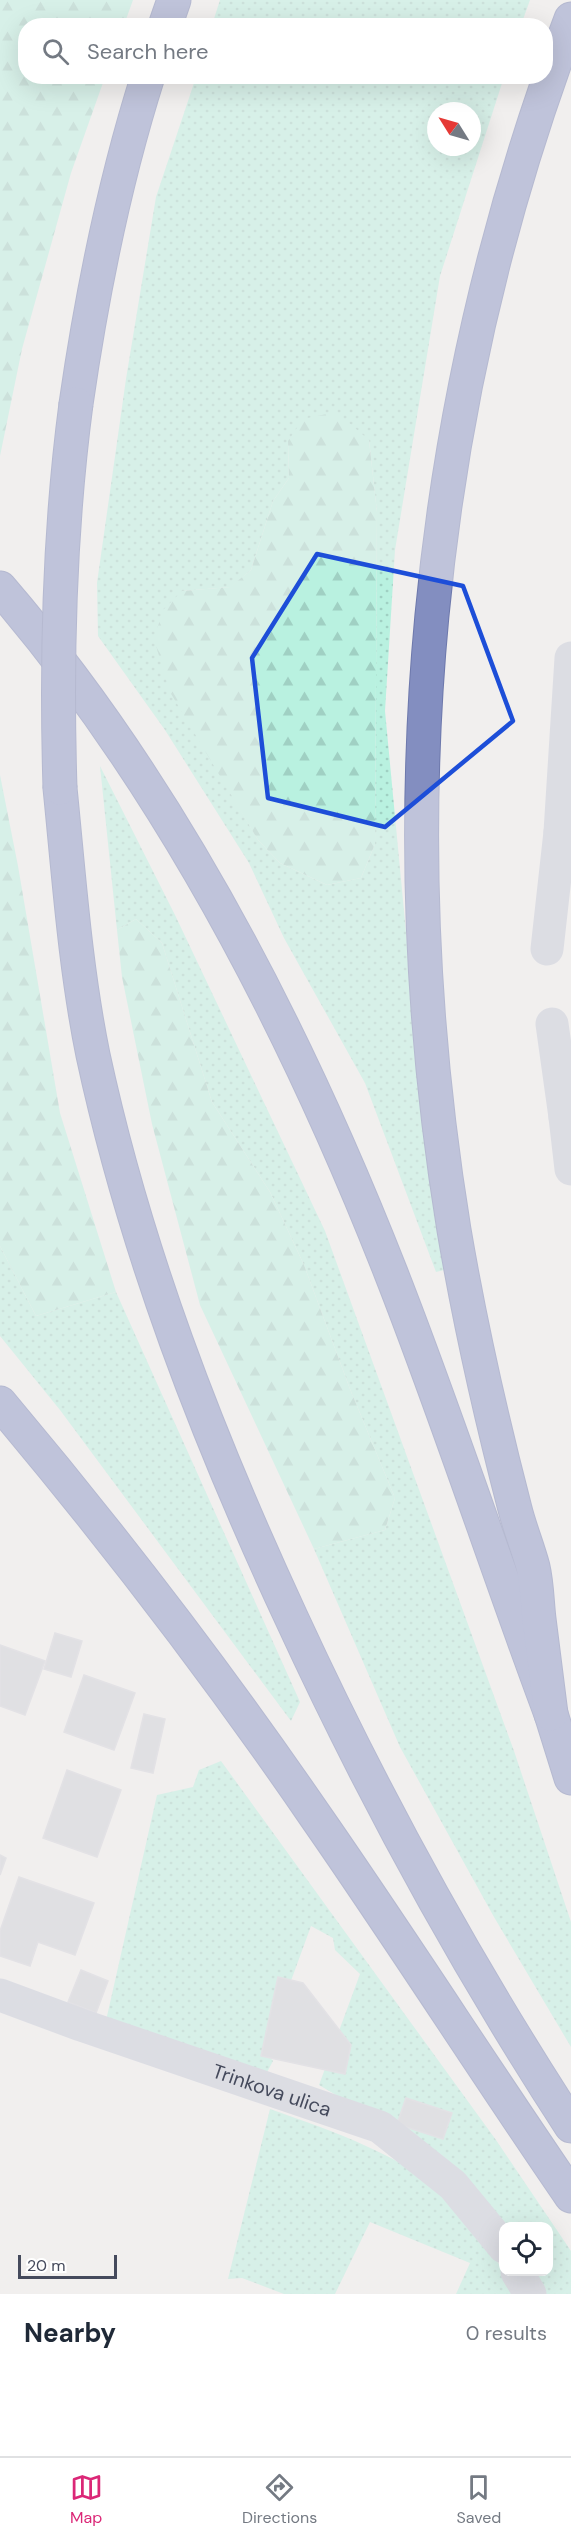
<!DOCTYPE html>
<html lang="en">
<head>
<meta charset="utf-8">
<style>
  body { margin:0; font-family:"DM Sans",sans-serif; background:#f6f6f7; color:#1f2937 }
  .controls { position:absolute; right:18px; bottom:18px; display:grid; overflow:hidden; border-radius:12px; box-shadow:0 6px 24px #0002 }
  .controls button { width:54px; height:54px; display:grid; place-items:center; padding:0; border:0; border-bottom:2px solid #e0e1e3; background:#fff; color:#1f2937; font:30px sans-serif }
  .compass { position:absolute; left:427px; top:102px; width:54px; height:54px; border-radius:50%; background:#fff; box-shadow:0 6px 24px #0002; rotate:307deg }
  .scale { position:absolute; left:18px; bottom:15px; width:99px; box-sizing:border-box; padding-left:6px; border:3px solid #454a5c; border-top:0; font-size:16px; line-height:21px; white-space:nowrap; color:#454a5c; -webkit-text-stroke:4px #fff; paint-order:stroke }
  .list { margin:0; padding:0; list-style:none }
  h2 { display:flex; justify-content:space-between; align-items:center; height:78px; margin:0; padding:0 24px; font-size:26px }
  h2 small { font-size:20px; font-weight:400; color:#747a83 }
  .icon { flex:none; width:33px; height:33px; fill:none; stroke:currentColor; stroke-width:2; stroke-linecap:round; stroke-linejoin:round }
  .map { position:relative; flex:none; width:571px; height:2294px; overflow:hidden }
  .search { position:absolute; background:#fff; box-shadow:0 6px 24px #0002; left:18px; right:18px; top:18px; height:66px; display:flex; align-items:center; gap:15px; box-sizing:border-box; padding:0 21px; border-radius:24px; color:#747a83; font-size:22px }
  .sheet { height:162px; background:#fff }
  nav { display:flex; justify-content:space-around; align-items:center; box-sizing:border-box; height:84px; border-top:2px solid #e0e1e3; background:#fff; font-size:16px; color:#747a83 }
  nav a { display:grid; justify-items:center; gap:3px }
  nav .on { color:#db2777 }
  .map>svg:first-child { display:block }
  .green { fill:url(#green-dots); fill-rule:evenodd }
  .forest { fill:url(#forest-firs) }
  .building { fill:#cdced6; stroke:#d2d2da; stroke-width:1.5 }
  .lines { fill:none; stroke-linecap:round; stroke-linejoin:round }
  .highway-casing { stroke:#6e79ac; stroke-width:35 }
  .minor { stroke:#c4c8d6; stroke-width:33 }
  .highway { stroke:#838ec0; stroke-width:33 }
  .highway-bridge-casing { stroke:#6e79ac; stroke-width:35; stroke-linecap:butt }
  .highway-bridge { stroke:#838ec0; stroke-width:33 }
  .marked { fill:none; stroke:#1d4ed8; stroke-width:4.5; stroke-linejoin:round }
  .labels { text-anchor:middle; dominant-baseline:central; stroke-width:4.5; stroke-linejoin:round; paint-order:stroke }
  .street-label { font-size:20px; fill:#454a5c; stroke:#fff }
</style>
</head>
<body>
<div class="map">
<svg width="571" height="2294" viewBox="0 0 571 2294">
  <defs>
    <pattern id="green-dots" width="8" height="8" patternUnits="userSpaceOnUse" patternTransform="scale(1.5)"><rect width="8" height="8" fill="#b9f1e0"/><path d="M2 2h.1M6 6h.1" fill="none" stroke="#a0d0c3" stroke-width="1.8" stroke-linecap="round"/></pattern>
    <pattern id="forest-firs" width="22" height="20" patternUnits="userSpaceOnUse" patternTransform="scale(1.5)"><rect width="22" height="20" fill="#b9f1e0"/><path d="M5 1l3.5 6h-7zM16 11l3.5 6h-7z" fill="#a0d0c3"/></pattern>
  </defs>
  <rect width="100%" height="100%" fill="#f1efee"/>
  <!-- green -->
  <g class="green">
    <path d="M220,0h310l-9,25h-309z"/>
    <path d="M196,77h308l-64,199 -45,274 -10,161 36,379 23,180 -8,2 -71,-189 -81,-145 -35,-75 -84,-133 -67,-94 -1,-53 29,-204 30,-182zM436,111h36v36h-36zM369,440l8,72 -2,332 -14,34 -34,7 -47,-22 -22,-23 -26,-45 -50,-204 49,-4 20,-17 22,-69 16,-23 -1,-37z"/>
    <path d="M100,766l75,149 150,316 189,520 57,171v125l-77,-130 -94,-170 -86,-198 71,-19 10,-32 -45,-109 -46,-124 -34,-73 -58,-90 -50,-159 -26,-24 -19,11z"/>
    <path d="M0,1246l36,70 80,-24 184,410 -9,19 -231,-311 -60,-74z"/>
    <path d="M221,1761l275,379 75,111v43h-27l-13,-22h17v-46h-44l-163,-128 -22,-13 41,-111 -25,-24 -2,-12 -22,-12 -46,126 8,9 -8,15 -160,-51 52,-230 36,-8 6,-17z"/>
    <path d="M270,2109c59,21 140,48 184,94 25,26 44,60 63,91h-61l14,-31 -100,-41 -35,72h-51l-42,-16 -14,1z"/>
  </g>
  <!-- forest -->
  <g class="forest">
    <path d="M0,0h133l-9,25 -98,1v50l79,1 -34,96 -49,176 -22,107z"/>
    <path d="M336,412l33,28 8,72 -2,332 -14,34 -34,7 -47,-22 -22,-23 -88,-148 -16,-53 9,-29 19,-19 48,-4 21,-17 22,-69 16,-23 -1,-37 15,-22z"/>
    <path d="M0,775l18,91 42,247 56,179 -80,24 -36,-70z"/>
    <path d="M136,919l26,24 50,159 58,90 34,73 46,124 45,109 -10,32 -71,19 -114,-244 -48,-181 -30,-147 -5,-47z"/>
  </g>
  <!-- building -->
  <g class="building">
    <path d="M55,1633l27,8 -11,36 -27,-8z"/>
    <path d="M0,1645l45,16 -20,54 -25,-9z"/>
    <path d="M84,1675l51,18 -21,57 -50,-18z"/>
    <path d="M144,1714l21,5 -12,54 -22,-5z"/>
    <path d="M67,1770l54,20 -24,67 -54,-19z"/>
    <path d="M0,1855l6,3 -6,17z"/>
    <path d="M19,1877l75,26 -19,52 -37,-13 -8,24 -30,-10v-25z"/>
    <path d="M81,1970l27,11 -12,32 -28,-11z"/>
    <path d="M278,1977l25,6 48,62 -6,29 -84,-18z"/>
    <path d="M406,2098l46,15 -9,26 -46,-15z"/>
  </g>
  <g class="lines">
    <!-- highway casing -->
    <g class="highway-casing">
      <g id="highway">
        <path d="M165,26l9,-26"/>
        <path d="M76,404c16,-111 38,-221 72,-328"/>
        <path d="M0,588c170,197 296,443 391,685 57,145 105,294 160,441l20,64"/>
        <path d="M60,788c9,89 15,179 33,267 42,195 114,381 198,562 81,176 174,346 280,509"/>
        <path d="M0,1403c112,133 218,271 316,414 87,125 169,254 255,379"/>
        <path d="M551,1714c-4,-32 -8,-64 -12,-95 -2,-17 -2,-35 -6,-52 -5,-19 -13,-38 -18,-58 -24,-92 -45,-185 -61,-279 -67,-411 -31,-822 117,-1211"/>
      </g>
    </g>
    <!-- minor -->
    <g class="minor">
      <path d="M560,832l11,-174"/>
      <path d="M547,949l13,-117 11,3"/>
      <path d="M552,1024l13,93"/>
      <path d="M571,1119l-6,-2 6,52"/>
      <path id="s1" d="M0,1995l81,30 299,102 73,58 51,62"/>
      <path d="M517,2272l13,22"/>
    </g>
    <!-- highway -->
    <use href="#highway" class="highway"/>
    <!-- highway-bridge casing -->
    <g class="highway-bridge-casing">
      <path id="highway-bridge" d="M60,788c-4,-129 -1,-256 16,-384"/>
    </g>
    <!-- highway-bridge -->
    <use href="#highway-bridge" class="highway-bridge"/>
  </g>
  <!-- marked area -->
  <path d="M0 0H571V2294H0ZM317,554l146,32 50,135 -128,106 -117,-29 -16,-140z" fill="#f1efee" fill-opacity=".55" fill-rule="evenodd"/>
  <path class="marked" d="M317,554l146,32 50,135 -128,106 -117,-29 -16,-140z"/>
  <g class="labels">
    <!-- street labels -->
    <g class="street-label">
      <text stroke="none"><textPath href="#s1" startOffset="288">Trinkova ulica</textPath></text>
    </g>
  </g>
</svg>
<div class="controls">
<button><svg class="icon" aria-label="locate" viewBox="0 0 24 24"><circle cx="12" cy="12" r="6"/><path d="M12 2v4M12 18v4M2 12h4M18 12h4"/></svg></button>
</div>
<svg class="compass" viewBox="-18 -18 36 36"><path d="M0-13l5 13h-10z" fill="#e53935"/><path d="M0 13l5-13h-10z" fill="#747a83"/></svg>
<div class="scale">20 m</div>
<div class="search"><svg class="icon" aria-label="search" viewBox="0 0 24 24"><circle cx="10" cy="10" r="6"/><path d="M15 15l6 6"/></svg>Search here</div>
</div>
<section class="sheet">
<h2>Nearby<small>0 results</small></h2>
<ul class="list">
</ul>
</section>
<nav>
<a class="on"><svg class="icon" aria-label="map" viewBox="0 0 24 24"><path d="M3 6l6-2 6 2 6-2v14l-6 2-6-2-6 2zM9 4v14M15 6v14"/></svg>Map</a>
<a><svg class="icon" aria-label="directions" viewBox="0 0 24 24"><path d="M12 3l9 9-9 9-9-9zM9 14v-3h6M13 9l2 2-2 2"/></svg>Directions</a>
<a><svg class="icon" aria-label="saved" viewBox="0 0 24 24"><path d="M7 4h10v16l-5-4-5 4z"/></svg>Saved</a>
</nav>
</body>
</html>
